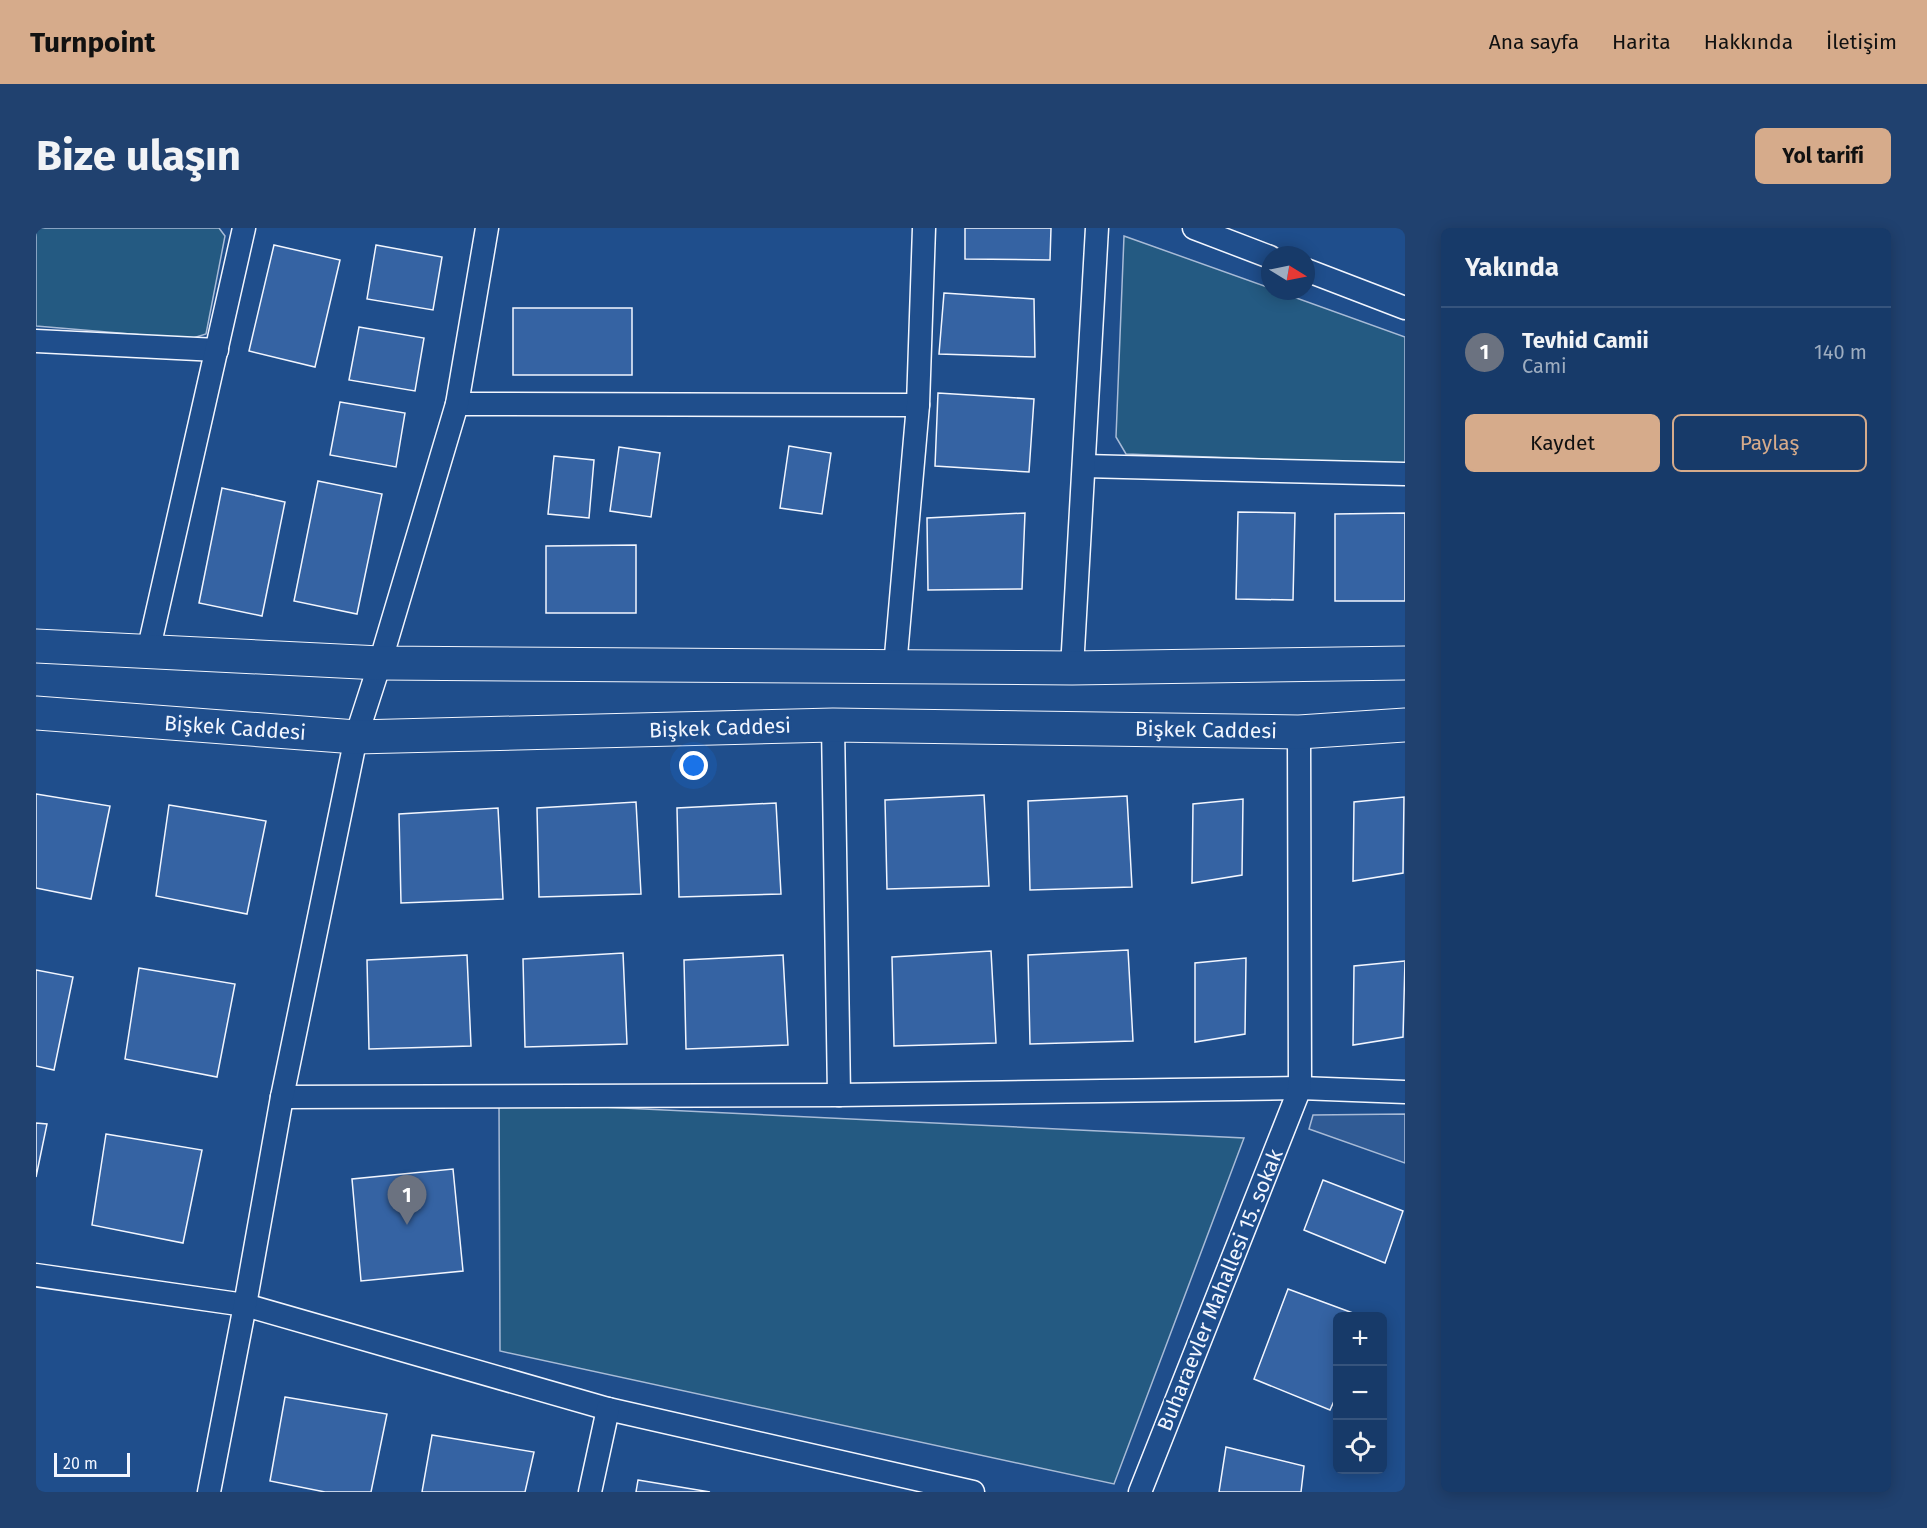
<!DOCTYPE html>
<html lang="tr">
<head>
<meta charset="utf-8">
<style>
  body { margin:0; font-family:"Fira Sans",sans-serif; background:#20416f; color:#f1f3f6 }
  .controls { position:absolute; right:18px; bottom:18px; display:grid; overflow:hidden; border-radius:9px; box-shadow:0 3px 15px #0003 }
  .controls button { width:54px; height:54px; display:grid; place-items:center; padding:0; border:0; border-bottom:2px solid #36547d; background:#173a69; color:#f1f3f6; font:30px sans-serif }
  .compass { position:absolute; left:1225px; top:18px; width:54px; height:54px; border-radius:50%; background:#173a69; box-shadow:0 3px 15px #0003; rotate:100deg }
  .scale { position:absolute; left:18px; bottom:15px; width:76px; box-sizing:border-box; padding-left:6px; border:3px solid #f2f6ff; border-top:0; font-size:16px; line-height:21px; white-space:nowrap; color:#f2f6ff; -webkit-text-stroke:4px #1f4e8c; paint-order:stroke }
  .you { position:absolute; left:658px; top:538px; width:21px; height:21px; margin:-15px; border:4px solid #fff; border-radius:50%; background:#1a73e8; box-shadow:0 0 0 9px #1a73e833 }
  .badge { display:grid; place-items:center; width:39px; height:39px; border-radius:50%; background:#d6ab8b; color:#fff; font-size:20px; font-weight:700 }
  .pin { position:absolute; translate:-50% -50px; filter:drop-shadow(0 2px 3px #0008) }
  .pin::after { content:''; position:absolute; top:32px; width:21px; height:18px; background:inherit; clip-path:polygon(0 0,100% 0,50% 100%) }
  .list { margin:0; padding:0; list-style:none }
  h2 { display:flex; justify-content:space-between; align-items:center; height:78px; margin:0; padding:0 24px; font-size:26px }
  h2 small { font-size:20px; font-weight:400; color:#9eadc0 }
  .list li { display:grid; grid-template-columns:39px 1fr auto; gap:18px; align-items:center; box-sizing:border-box; height:90px; padding:0 24px; border-top:2px solid #36547d }
  .list b { display:block; font-size:22px; white-space:nowrap }
  .list p { margin:0; font-size:20px; white-space:nowrap; color:#9eadc0 }
  .list em { font-size:20px; font-style:normal; color:#9eadc0 }
  .actions { display:flex; gap:12px; padding:18px 24px }
  .actions a { flex:1; padding:14px 0; border:2px solid #d6ab8b; border-radius:9px; text-align:center; font-size:21px; color:#d6ab8b }
  .actions .main { background:#d6ab8b; color:#111 }
  .icon { flex:none; width:33px; height:33px; fill:none; stroke:currentColor; stroke-width:2; stroke-linecap:round; stroke-linejoin:round }
  .map { position:relative; flex:none; width:1369px; height:1264px; overflow:hidden; border-radius:9px }
  header { display:flex; align-items:center; gap:36px; box-sizing:border-box; height:84px; padding:0 30px; background:#d6ab8b; color:#111 }
  header strong { font-size:28px }
  nav { display:flex; gap:33px; margin-inline-start:auto; font-size:21px }
  .intro { display:flex; align-items:center; justify-content:space-between; box-sizing:border-box; height:144px; padding:0 36px }
  h1 { margin:0; font-size:42px }
  .button { padding:15px 27px; border-radius:9px; background:#d6ab8b; color:#111; font-size:21px; font-weight:700 }
  main { display:flex; gap:36px; padding:0 36px }
  aside { flex:1; background:#173a69; border-radius:9px; box-shadow:0 3px 15px #0003 }
  .map>svg:first-child { display:block }
  .green { fill:#245a82; stroke:#a8bbd7; stroke-width:1.5 }
  .parking { fill:#305b95; stroke:#a8bbd7; stroke-width:1.5 }
  .building { fill:#3563a3; stroke:#f2f6ff; stroke-width:1.5 }
  .lines { fill:none; stroke-linecap:round; stroke-linejoin:round }
  .street-casing { stroke:#f2f6ff; stroke-width:25 }
  .secondary-casing { stroke:#f2f6ff; stroke-width:35 }
  .street { stroke:#1f4e8c; stroke-width:22 }
  .secondary { stroke:#1f4e8c; stroke-width:33 }
  .labels { text-anchor:middle; dominant-baseline:central; stroke-width:4.5; stroke-linejoin:round; paint-order:stroke }
  .street-label { font-size:21px; fill:#f2f6ff; stroke:#1f4e8c }
</style>
</head>
<body>
<header>
<strong>Turnpoint</strong>
<nav><a>Ana sayfa</a><a>Harita</a><a>Hakkında</a><a>İletişim</a></nav>
</header>
<div class="intro"><h1>Bize ulaşın</h1><a class="button">Yol tarifi</a></div>
<main>
<div class="map">
<svg width="1369" height="1264" viewBox="0 0 1369 1264">
  <rect width="100%" height="100%" fill="#1f4e8c"/>
  <!-- green -->
  <g class="green">
    <path d="M0,0h183l6,8 -19,98 -16,5 -154,-13z"/>
    <path d="M1088,8l146,52v3h7l128,46v127l-279,-10 -10,-17z"/>
    <path d="M463,874l745,36 -130,346 -614,-133z"/>
  </g>
  <!-- parking -->
  <path class="parking" d="M1369,886v49l-96,-34 4,-14z"/>
  <!-- building -->
  <g class="building">
    <path d="M929,0h86l-1,32 -85,-1z"/>
    <path d="M238,17l66,15 -25,107 -66,-16z"/>
    <path d="M340,17l66,12 -9,53 -66,-11z"/>
    <path d="M908,65l90,6 1,58 -96,-3z"/>
    <rect x="477" y="80" width="119" height="67"/>
    <path d="M323,99l65,11 -9,53 -66,-11z"/>
    <path d="M902,165l96,6 -5,73 -94,-6z"/>
    <path d="M304,174l65,11 -9,54 -66,-12z"/>
    <path d="M753,218l42,7 -9,61 -42,-6z"/>
    <path d="M583,219l41,6 -9,64 -41,-6z"/>
    <path d="M518,228l40,4 -5,58 -41,-4z"/>
    <path d="M282,253l64,13 -25,120 -63,-13z"/>
    <path d="M186,260l63,14 -23,114 -63,-13z"/>
    <path d="M1202,284l57,1 -2,87 -57,-1z"/>
    <path d="M989,285l-3,76 -94,1 -1,-72z"/>
    <path d="M1369,285v88h-70v-87z"/>
    <path d="M600,317v68h-90v-67z"/>
    <path d="M0,566l74,12 -19,93 -55,-11z"/>
    <path d="M948,567l5,91 -102,3 -2,-89z"/>
    <path d="M1091,568l5,91 -102,3 -2,-89z"/>
    <path d="M1368,569l-1,76 -50,8 1,-79z"/>
    <path d="M1207,571l-1,76 -50,8 1,-79z"/>
    <path d="M600,574l5,92 -102,3 -2,-89z"/>
    <path d="M740,575l5,91 -102,3 -2,-89z"/>
    <path d="M133,577l97,16 -19,93 -91,-18z"/>
    <path d="M462,580l5,91 -102,4 -2,-89z"/>
    <path d="M1092,722l5,91 -103,3 -2,-89z"/>
    <path d="M955,723l5,92 -102,3 -2,-89z"/>
    <path d="M587,725l4,91 -102,3 -2,-88z"/>
    <path d="M431,727l4,91 -102,3 -2,-89z"/>
    <path d="M747,727l5,90 -102,4 -2,-89z"/>
    <path d="M1210,730l-1,76 -50,8v-79z"/>
    <path d="M1369,733l-2,76 -50,8 1,-79z"/>
    <path d="M103,740l96,16 -18,93 -92,-18z"/>
    <path d="M0,742l37,7 -19,93 -18,-4z"/>
    <path d="M0,895l11,1 -11,53z"/>
    <path d="M70,906l96,16 -19,93 -91,-18z"/>
    <path d="M417,941l10,102 -102,10 -9,-102z"/>
    <path d="M1287,952l80,31 -18,52 -81,-33z"/>
    <path d="M1252,1061l73,27h-23v76l-8,18 -76,-31z"/>
    <path d="M249,1169l102,17 -16,78h-46l-55,-11z"/>
    <path d="M396,1207l102,17 -9,40h-103z"/>
    <path d="M1190,1219l78,19 -3,26h-82z"/>
    <path d="M602,1252l72,12h-74z"/>
  </g>
  <g class="lines">
    <!-- street casing -->
    <g class="street-casing">
      <g id="street">
        <path d="M1158,0l76,29"/>
        <path d="M1270,42l99,38"/>
        <path d="M0,113l181,9"/>
        <path d="M421,176l461,1"/>
        <path d="M1048,238l321,8"/>
        <path d="M112,424l96,-424"/>
        <path d="M859,439l23,-262 6,-177"/>
        <path d="M1036,440l25,-440"/>
        <path d="M797,497l6,370"/>
        <path d="M246,869l557,-2 461,-7 105,4"/>
        <path d="M0,1047l209,30 363,104 365,83"/>
        <path d="M173,1264l36,-187 37,-208 74,-360 24,-74 77,-259 30,-176"/>
        <path d="M554,1264l18,-83"/>
        <path d="M1104,1264l160,-404 -1,-356"/>
      </g>
    </g>
    <!-- secondary casing -->
    <g class="secondary-casing">
      <g id="secondary">
        <path d="M0,418l344,17 692,5 333,-5"/>
        <path d="M0,485l320,24 477,-12 466,7 106,-7"/>
      </g>
    </g>
    <!-- street -->
    <use href="#street" class="street"/>
    <!-- secondary -->
    <use href="#secondary" class="secondary"/>
  </g>
  <g class="labels">
    <!-- street labels -->
    <g class="street-label">
      <text transform="translate(199 500) rotate(4)">Bişkek Caddesi</text>
      <text transform="translate(684 500) rotate(-2)">Bişkek Caddesi</text>
      <text transform="translate(1170 502) rotate(1)">Bişkek Caddesi</text>
      <text transform="translate(1184 1062) rotate(-68)">Buharaevler Mahallesi 15. sokak</text>
    </g>
  </g>
</svg>
<div class="controls">
<button>+</button>
<button>−</button>
<button><svg class="icon" aria-label="locate" viewBox="0 0 24 24"><circle cx="12" cy="12" r="6"/><path d="M12 2v4M12 18v4M2 12h4M18 12h4"/></svg></button>
</div>
<svg class="compass" viewBox="-18 -18 36 36"><path d="M0-13l5 13h-10z" fill="#e53935"/><path d="M0 13l5-13h-10z" fill="#9eadc0"/></svg>
<div class="scale">20 m</div>
<div class="you"></div>
<div class="pin badge" style="left:371px;top:997px;background:#6b7280">1</div>
</div>
<aside>
<h2>Yakında<small></small></h2>
<ul class="list">
<li><span class="badge" style="background:#6b7280">1</span><div><b>Tevhid Camii</b><p>Cami</p></div><em>140 m</em></li>
</ul>
<div class="actions"><a class="main">Kaydet</a><a>Paylaş</a></div>
</aside>
</main>
</body>
</html>
